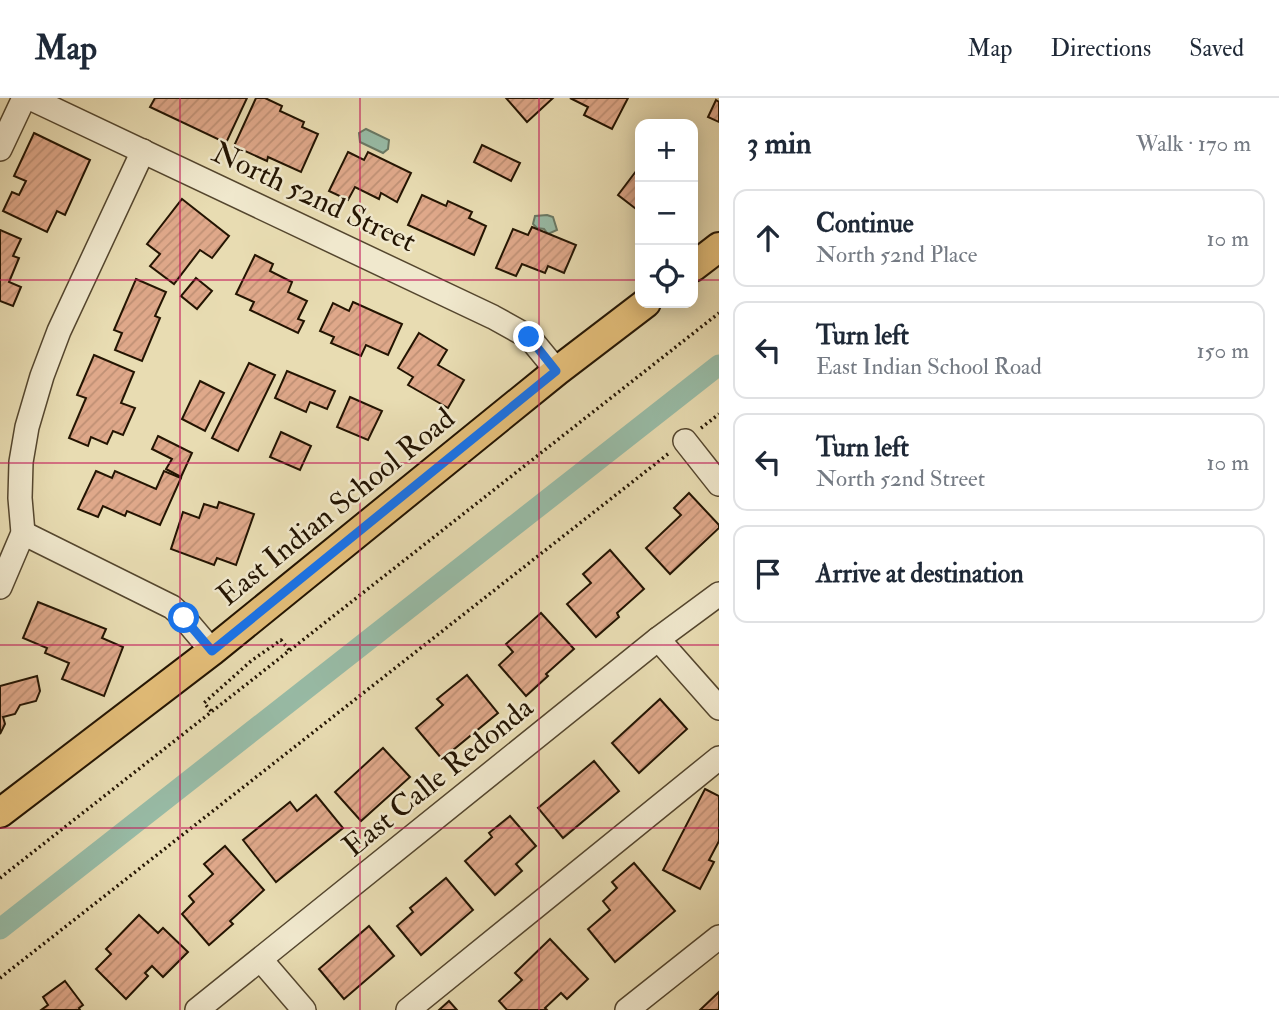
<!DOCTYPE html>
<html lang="en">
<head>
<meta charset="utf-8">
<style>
  body { margin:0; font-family:"IM FELL Double Pica",serif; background:#f6f6f7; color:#1f2937 }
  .controls { position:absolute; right:21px; top:21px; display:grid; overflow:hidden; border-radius:14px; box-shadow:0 4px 18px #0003 }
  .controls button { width:63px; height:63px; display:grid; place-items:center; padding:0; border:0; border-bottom:2px solid #e0e1e3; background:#fff; color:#1f2937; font:35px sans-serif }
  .stop { position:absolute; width:21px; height:21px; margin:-16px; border:5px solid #1a73e8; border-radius:50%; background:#fff }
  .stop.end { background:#1a73e8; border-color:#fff; box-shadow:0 2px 7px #0008 }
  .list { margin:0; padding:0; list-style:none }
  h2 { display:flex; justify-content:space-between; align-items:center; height:91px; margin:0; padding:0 28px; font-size:30px }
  h2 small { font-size:23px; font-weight:400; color:#747a83 }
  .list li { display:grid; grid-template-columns:46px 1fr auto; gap:21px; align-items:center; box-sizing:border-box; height:98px; margin:0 14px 14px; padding:0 14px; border:2px solid #e0e1e3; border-radius:14px }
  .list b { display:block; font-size:26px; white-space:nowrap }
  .list p { margin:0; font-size:23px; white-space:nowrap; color:#747a83 }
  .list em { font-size:23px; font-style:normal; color:#747a83 }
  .icon { flex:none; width:38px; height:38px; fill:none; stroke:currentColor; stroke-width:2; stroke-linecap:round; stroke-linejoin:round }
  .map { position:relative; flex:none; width:719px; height:912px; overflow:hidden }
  header { display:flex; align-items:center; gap:42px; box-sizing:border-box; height:98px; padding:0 35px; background:#fff; border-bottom:2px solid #e0e1e3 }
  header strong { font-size:33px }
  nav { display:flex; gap:38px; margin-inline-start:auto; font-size:24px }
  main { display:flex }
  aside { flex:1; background:#fff }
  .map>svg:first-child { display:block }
  .water { fill:#98bca7; stroke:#697965; stroke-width:2 }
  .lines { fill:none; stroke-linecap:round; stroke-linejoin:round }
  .canal { stroke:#98bca7; stroke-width:21 }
  .building { fill:url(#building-hatch); stroke:#231402; stroke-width:2 }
  .minor-casing { stroke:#54462e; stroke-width:26 }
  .major-casing { stroke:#231402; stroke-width:32 }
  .path { stroke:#231402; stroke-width:3.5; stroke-dasharray:2 3.5; stroke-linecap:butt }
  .minor { stroke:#f0e8cd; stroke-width:23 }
  .major { stroke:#e4be79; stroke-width:28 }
  .route { stroke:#1a73e8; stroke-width:9 }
  .grid { fill:none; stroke:#c2185b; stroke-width:2; stroke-opacity:0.55 }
  .labels { text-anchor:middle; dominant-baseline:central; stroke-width:5; stroke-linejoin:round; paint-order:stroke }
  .street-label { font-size:30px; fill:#231402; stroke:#f0e8cd }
</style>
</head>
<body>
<header>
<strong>Map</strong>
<nav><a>Map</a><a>Directions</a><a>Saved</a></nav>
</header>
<main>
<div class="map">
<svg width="719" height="912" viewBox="0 0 719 912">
  <defs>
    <pattern id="building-hatch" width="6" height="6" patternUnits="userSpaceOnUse" patternTransform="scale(1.75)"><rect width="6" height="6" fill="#dfa88a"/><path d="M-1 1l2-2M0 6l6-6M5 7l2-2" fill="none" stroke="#bf9075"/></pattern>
  </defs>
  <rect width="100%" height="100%" fill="#e8dcb2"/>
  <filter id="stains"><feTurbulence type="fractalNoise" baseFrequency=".00286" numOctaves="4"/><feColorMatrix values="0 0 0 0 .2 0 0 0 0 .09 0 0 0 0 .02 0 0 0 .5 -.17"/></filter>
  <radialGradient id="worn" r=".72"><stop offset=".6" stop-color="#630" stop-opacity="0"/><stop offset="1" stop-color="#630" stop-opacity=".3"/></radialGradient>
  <!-- water -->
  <g class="water">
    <path d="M366,31l23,11 -1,9 -5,4 -23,-11 -1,-9z"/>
    <path d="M547,117l6,2 4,13 -9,4 -4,-5 -7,-1 -4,-4 2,-8z"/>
  </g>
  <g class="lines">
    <!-- canal -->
    <path class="canal" d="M0,831l719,-564"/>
  </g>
  <!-- building -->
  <g class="building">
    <path d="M155,0h92l-21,45 -76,-36z"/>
    <path d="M256,0h9l17,8 -2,5 24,11 -2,5 16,7 -17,38 -33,-15 -1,4 -33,-15z"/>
    <path d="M506,0h47l-26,24z"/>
    <path d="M570,0h58l-16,31 -28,-14 4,-8z"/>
    <path d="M716,2l3,2v20l-11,-5z"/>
    <path d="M34,35l56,27 -25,55 -8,-4 -10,21 -44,-21 9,-19 7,3 7,-14 -12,-5z"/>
    <path d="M482,47l38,18 -9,18 -37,-19z"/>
    <path d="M348,54l16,8 4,-8 43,21 -14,29 -16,-9 -2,6 -24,-12 -7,13 -19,-9z"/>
    <path d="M640,68v46l-22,-17z"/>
    <path d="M422,97l24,11 2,-5 24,11 -3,6 17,8 -12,29 -66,-30z"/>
    <path d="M182,101l47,37 -17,22 -12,-8 -26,34 -24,-18 10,-12 -13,-10z"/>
    <path d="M532,129l44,18 -12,28 -16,-7 -3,7 -23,-9 -6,12 -20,-8 17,-39 15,6z"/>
    <path d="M0,132l21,9 -8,17 6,2 -10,24 12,5 -8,19 -13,-5z"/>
    <path d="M255,157l18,9 -3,7 22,11 -4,10 19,9 -9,18 6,2 -6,12 -48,-23 4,-8 -18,-8z"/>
    <path d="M196,180l16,13 -15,18 -16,-13z"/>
    <path d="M136,181l30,13 -11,24 5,2 -18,43 -27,-11 7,-17 -8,-3z"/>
    <path d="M353,204l49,22 -14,31 -22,-10 -5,11 -30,-13 3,-6 -14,-6 13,-28 16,8z"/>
    <path d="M419,235l28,17 -9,15 26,15 -16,28 -40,-23 5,-8 -15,-9z"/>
    <path d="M94,257l40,17 -13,31 14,5 -12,27 -10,-4 -6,13 -16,-7 -3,9 -19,-8 17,-40 -9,-3z"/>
    <path d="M249,265l26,12 -37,76 -26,-13z"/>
    <path d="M287,273l48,20 -8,18 -17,-7 -4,10 -31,-14z"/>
    <path d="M200,283l24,12 -19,38 -23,-12z"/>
    <path d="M350,299l32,14 -14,29 -31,-13z"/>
    <path d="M281,334l30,14 -11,24 -30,-13z"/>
    <path d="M158,338l34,17 -11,24 -15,-8 6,-10 -20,-10z"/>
    <path d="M96,373l16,7 3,-7 41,18 8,-18 17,7 -21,47 -33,-14 -2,5 -22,-10 -5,11 -20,-8z"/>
    <path d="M689,395l30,32v3l-49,46 -24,-26 35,-33 -7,-7z"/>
    <path d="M219,404l35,12 -18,51 -19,-7 -3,7 -43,-16 12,-37 16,6 5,-14 13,4z"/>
    <path d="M610,452l34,39 -27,24 2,4 -23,20 -29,-33 24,-21 -8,-9z"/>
    <path d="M38,504l68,27 -4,9 21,9 -19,49 -42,-17 7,-16 -24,-10 2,-5 -24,-10z"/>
    <path d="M541,515l33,36 -28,25 2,2 -22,20 -27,-31 14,-13 -7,-8z"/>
    <path d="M467,577l31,38 -56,46 -26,-31 27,-23 -6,-6z"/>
    <path d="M37,578l3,15 -4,10 -16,4 -5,9 -12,3 2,7 -5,10v-48z"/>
    <path d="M660,601l27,30 -48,44 -27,-30z"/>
    <path d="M383,650l27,29 -49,44 -26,-29z"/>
    <path d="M594,663l25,30 -56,47 -25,-30z"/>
    <path d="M705,691l14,7v45l-10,19 5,2 -14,27 -37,-19z"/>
    <path d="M316,697l27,33 -67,54 -33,-42 47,-38 7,9z"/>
    <path d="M510,718l26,30 -20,18 6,7 -27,24 -30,-34 27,-24 -3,-4z"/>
    <path d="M225,748l39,44 -34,31 3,3 -24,21 -27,-31 12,-12 -5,-6 24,-22 -9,-10z"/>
    <path d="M634,765l41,48 -60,51 -27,-33 22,-19 -7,-9 14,-13 -5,-6z"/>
    <path d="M446,780l27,32 -52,45 -24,-29 16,-14 -3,-4z"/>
    <path d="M139,817l19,18 5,-5 25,24 -25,25 -11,-11 -7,7 3,3 -22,23 -30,-30 15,-15 -5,-5z"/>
    <path d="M369,828l25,30 -50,43 -25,-30z"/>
    <path d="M550,841l38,40 -21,20 -6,-6 -16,15 2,2h-40l-8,-9 23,-21 -7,-7z"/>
    <path d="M65,883l18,24 -4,3 1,2h-39l7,-5 -5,-8z"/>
    <path d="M719,894v18h-19z"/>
    <path d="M449,903l8,9h-18z"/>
  </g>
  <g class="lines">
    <!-- minor casing -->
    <g class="minor-casing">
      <g id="minor">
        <path d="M30,0l463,219 36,20 28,34"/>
        <path d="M0,51l24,-51"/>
        <path d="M685,343l34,43"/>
        <path d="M23,435l149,74 12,11 28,33"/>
        <path d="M0,489l23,-54 -3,-35 1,-36 6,-35 15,-51 17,-45 84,-180"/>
        <path d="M658,541l61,69"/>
        <path d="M261,862l43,50"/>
        <path d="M197,912l461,-371 61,-45"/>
        <path d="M408,912l311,-252"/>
        <path d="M627,912l92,-73"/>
      </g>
    </g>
    <!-- major casing -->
    <g class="major-casing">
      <g id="major">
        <path d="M693,169l26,-20"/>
        <path d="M0,715l212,-162 345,-280 89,-68"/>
      </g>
    </g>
    <!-- path -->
    <g class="path">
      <path d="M701,330l18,-14"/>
      <path d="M211,613l-7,-8 47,-42 30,-21 8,10"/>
      <path d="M0,780l719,-565"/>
      <path d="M0,880l668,-524"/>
    </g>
    <!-- minor -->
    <use href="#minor" class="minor"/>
    <!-- major -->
    <use href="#major" class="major"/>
  </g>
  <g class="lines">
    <!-- route -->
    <path class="route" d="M184,520l28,33 344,-280 -27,-34"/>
  </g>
  <!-- grid -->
  <path class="grid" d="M180,0v912M360,0v912M539,0v912M0,182h640M693,182h26M0,365h719M0,547h719M0,730h719"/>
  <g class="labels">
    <!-- street labels -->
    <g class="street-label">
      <text transform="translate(314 99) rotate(25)">North 52nd Street</text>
      <text transform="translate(336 409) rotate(-39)">East Indian School Road</text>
      <text transform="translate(438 679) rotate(-39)">East Calle Redonda</text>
    </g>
  </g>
  <rect width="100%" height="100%" filter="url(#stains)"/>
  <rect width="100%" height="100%" fill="url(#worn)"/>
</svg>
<div class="controls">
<button>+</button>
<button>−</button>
<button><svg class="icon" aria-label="locate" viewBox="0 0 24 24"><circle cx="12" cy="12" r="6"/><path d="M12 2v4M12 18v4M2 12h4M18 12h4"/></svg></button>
</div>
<div class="stop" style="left:184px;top:520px"></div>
<div class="stop end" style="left:529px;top:239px"></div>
</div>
<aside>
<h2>3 min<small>Walk · 170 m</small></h2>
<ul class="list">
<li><svg class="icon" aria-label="ahead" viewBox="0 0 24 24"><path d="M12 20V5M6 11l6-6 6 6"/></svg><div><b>Continue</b><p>North 52nd Place</p></div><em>10 m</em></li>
<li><svg class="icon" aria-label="left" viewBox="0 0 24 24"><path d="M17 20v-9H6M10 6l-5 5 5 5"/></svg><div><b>Turn left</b><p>East Indian School Road</p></div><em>150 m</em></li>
<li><svg class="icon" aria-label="left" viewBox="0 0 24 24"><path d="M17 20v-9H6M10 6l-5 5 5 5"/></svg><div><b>Turn left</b><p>North 52nd Street</p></div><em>10 m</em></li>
<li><svg class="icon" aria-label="arrive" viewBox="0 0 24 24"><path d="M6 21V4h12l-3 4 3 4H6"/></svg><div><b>Arrive at destination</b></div></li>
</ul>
</aside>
</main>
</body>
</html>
